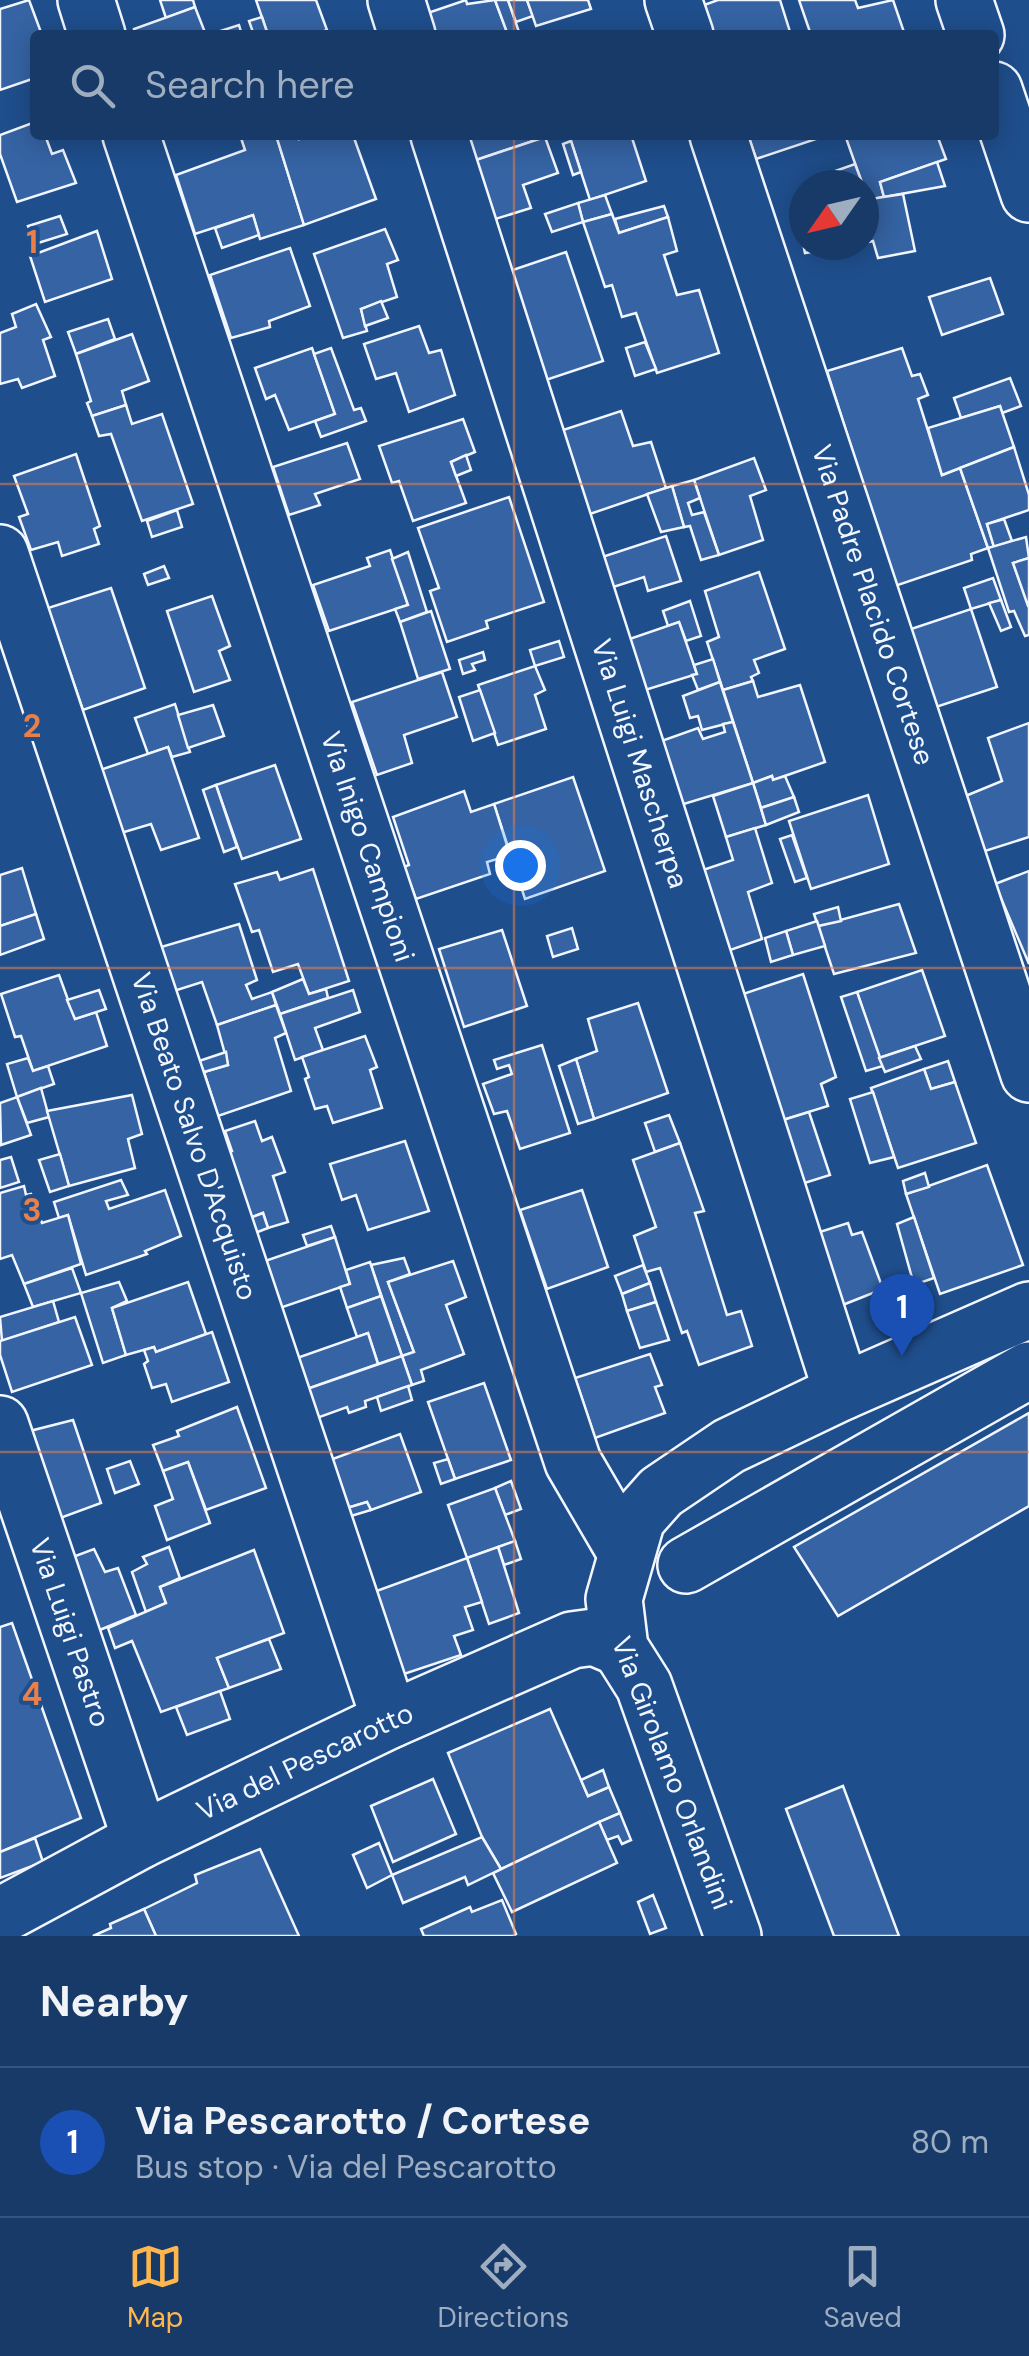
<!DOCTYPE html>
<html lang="en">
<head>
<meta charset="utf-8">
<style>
  body { margin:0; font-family:"DM Sans",sans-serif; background:#244571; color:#f1f3f6 }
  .compass { position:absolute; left:789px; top:170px; width:90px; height:90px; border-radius:50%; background:#173a69; box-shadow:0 5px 25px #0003; rotate:236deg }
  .you { position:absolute; left:520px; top:865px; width:35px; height:35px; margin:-25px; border:8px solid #fff; border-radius:50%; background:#1a73e8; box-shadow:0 0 0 15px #1a73e833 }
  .badge { display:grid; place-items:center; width:65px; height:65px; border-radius:50%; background:#ffb74d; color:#fff; font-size:32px; font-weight:700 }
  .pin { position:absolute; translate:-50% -82px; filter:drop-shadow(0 2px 5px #0008) }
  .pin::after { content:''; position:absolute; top:52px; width:35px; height:30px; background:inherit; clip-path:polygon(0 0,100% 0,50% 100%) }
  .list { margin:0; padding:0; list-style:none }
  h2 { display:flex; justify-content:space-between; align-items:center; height:130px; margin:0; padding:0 40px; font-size:42px }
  h2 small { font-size:32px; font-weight:400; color:#9eadc0 }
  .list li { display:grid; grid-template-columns:65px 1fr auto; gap:30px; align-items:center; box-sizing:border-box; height:150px; padding:0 40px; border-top:2px solid #36547d }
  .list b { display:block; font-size:38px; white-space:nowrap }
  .list p { margin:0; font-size:32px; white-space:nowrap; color:#9eadc0 }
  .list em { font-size:32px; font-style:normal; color:#9eadc0 }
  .icon { flex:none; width:55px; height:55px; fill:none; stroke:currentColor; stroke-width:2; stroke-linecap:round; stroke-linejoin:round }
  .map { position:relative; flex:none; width:1029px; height:1936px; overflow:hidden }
  .search { position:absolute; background:#173a69; box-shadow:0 5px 25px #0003; left:30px; right:30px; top:30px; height:110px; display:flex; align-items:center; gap:25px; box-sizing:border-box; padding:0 35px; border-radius:10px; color:#9eadc0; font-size:38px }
  .sheet { height:280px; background:#173a69 }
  nav { display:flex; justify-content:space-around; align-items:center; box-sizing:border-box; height:140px; border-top:2px solid #36547d; background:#173a69; font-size:28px; color:#9eadc0 }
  nav a { display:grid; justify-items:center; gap:5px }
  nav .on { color:#ffb74d }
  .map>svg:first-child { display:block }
  .building { fill:#3563a3; stroke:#f2f6ff; stroke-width:2.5 }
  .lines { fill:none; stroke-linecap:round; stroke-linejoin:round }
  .minor-casing { stroke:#f2f6ff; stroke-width:60 }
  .minor { stroke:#1f4e8c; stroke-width:55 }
  .grid { fill:none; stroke:#ea8049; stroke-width:2.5; stroke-opacity:0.55 }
  .labels { text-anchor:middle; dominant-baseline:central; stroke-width:8; stroke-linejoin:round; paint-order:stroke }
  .street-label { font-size:28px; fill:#f2f6ff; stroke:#1f4e8c }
  .grid-label { font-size:32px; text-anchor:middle; font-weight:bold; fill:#ea8049; stroke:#1f4e8c; stroke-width:8; stroke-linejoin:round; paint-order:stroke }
</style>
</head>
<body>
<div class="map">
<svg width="1029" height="1936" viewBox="0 0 1029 1936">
  <rect width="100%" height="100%" fill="#1f4e8c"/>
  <!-- building -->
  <g class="building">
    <path d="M29,0l13,35h-7v43l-35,12v-81z"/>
    <path d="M160,0h33l2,7 -29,11z"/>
    <path d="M256,0h60l11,30 -13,5h-46z"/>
    <path d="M466,0l1,4 28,-4 13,35h-94l-4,-16z"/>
    <path d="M495,0h13l12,35h-12z"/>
    <path d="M508,0h19l6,16 -17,6z"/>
    <path d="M527,0h61l3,9 -55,17z"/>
    <path d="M718,0h62l11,35h-77l-10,-30z"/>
    <path d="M799,0h56l3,8 35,-8 12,35h-94z"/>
    <path d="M195,7l11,28h-70l-2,-6z"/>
    <path d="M262,17l6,18h-14l-5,-14z"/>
    <path d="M239,25l3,10h-34z"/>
    <path d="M35,122v13h10l7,19 11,-4 13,33 -59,19 -17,-48v-19z"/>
    <path d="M240,135h36l28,90 -44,14 -7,-24 -58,19 -19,-59 69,-25z"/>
    <path d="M276,135h22l1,4 11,-4h43l23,64 -72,26z"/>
    <path d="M451,135h80l2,6 -72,24z"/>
    <path d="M569,135h70l-7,3 14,43 -56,19z"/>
    <path d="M748,135h76l1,1 -69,23z"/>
    <path d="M845,135h92l9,24 -66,23 4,15 -16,3z"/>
    <path d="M545,137l13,36 -35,12 8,23 -52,16 -18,-59z"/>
    <path d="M571,141l10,31 -8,3 -10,-31z"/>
    <path d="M937,162l8,24 -61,11 -4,-15z"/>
    <path d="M855,164l8,21h-38l-4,-9z"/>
    <path d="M903,194l12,57 -37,7 -5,-17 -9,2v-43z"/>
    <path d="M605,195l7,19 -29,8 -5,-19z"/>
    <path d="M578,203l5,19 -31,10 -7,-18z"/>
    <path d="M664,206l4,11 -49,16 -4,-14z"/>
    <path d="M804,212v33h49l-48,8 -8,-39z"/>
    <path d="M612,214l7,19 49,-16 9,34 -13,4 13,40 22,-5 20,63 -62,20 -21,-60 -14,4 -10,-32 -7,2 -22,-65z"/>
    <path d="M253,215l6,20 -37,13 -7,-20z"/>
    <path d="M60,216l7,18 -32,10 -7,-18z"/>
    <path d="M385,229l13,31 -11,4 10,33 -36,12 6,22 -24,7 -29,-84z"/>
    <path d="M97,231l15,48 -67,23 -15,-46z"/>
    <path d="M290,248l20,58 -41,15 1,6 -39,11 -21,-63z"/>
    <path d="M566,252l37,109 -72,24 -36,-109z"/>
    <path d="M990,278l13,36 -61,21 -13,-38z"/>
    <path d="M381,301l7,17 -23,8 -4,-17z"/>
    <path d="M36,304l15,33 -8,3 12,36 -33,12 -4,-9 -18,5v-51l16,-6 -4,-13z"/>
    <path d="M108,319l7,20 -39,15 -8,-22z"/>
    <path d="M419,326l10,27 12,-3 14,45 -46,17 -13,-39 -20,6 -12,-35z"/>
    <path d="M132,334l17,47 -27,10 4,14 -34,11 -5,-13 4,-2 -15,-47z"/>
    <path d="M645,342l11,27 -21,7 -9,-28z"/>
    <path d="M312,348l23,66 -46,16 -14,-35 -9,4 -11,-31z"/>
    <path d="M331,348l23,62 7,-2 5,13 -45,16 -6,-16 20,-7 -21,-60z"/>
    <path d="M902,348l10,28 8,-2 8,21 -10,4 24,76 18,-7 28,80 -17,6 1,6 -77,26 -68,-215z"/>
    <path d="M1010,378l11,28 -19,7 -2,-7 -39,12 -7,-20z"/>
    <path d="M126,405l6,19 30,-10 31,90 -51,17 -31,-87 -12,2 -7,-20z"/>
    <path d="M1000,406l14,41 -72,28 -14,-47z"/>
    <path d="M621,411l12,35 18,-4 15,46 -79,27 -27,-84z"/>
    <path d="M463,419l12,33 -24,10 15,41 -53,18 -14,-40 -7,2 -13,-37z"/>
    <path d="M347,443l13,36 -45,15 5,11 -31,10 -16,-48z"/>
    <path d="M1014,447l15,48v15l-42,14 7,23 -6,1 -28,-80z"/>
    <path d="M76,454l24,72 -6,3 5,15 -37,12 -4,-14 -27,8 -12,-33 9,-3 -14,-38z"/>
    <path d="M466,455l5,15 -15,6 -5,-14z"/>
    <path d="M754,458l12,32 -16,6 13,44 -44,15 -25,-75z"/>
    <path d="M694,480l6,18 -12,5 4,12 12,-3 15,43 -18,5 -11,-34 -6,1 -12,-41z"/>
    <path d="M672,486l12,41 -23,5 -14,-38z"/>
    <path d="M509,497l35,105 -58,19 2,7 -41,14 -17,-51 9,-3 -21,-60z"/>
    <path d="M177,510l5,17 -30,10 -5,-16z"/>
    <path d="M1004,519l8,22 -18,6 -7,-23z"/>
    <path d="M666,536l15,45 -33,10 -4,-14 -43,14 -11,-30z"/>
    <path d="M1026,537l3,21 -16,5 16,43v29l-4,1 -11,-25 -5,1 -21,-64z"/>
    <path d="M390,550l18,55 -79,26 -16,-46 57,-19 -3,-8z"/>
    <path d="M408,552l19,60 -27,10 -5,-13 13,-4 -16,-46z"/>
    <path d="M1029,558v48h-1l-15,-43z"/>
    <path d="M164,566l5,12 -21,7 -4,-11z"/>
    <path d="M759,572l26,77 -31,11 5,13 -8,4 2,4 -30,9 -16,-48 12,-5 -14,-46z"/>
    <path d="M993,578l8,22 -30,9 -7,-21z"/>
    <path d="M111,588l34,100 -62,22 -35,-102z"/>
    <path d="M212,596l18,50 -11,5 11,29 -36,12 -27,-81z"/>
    <path d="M1001,600l10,27 -10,4 -12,-28z"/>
    <path d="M690,601l11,35 -15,5 -7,-19 -11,4 -5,-15z"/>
    <path d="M971,609l26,78 -61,20 -25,-78z"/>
    <path d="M431,611l19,58 -32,10 -18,-57z"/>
    <path d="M679,622l18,52 -68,21 -17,-50z"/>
    <path d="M559,641l5,16 -29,9 -5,-16z"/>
    <path d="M483,652l2,8 -13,4 3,6 -12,4 -4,-14z"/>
    <path d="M713,659l7,23 -22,8 -6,-15 5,-1 -3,-9z"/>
    <path d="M535,666l10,24 -10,5 11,34 -48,16 -20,-60z"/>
    <path d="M442,672l15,45 -53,18 8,28 -35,12 -25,-73z"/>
    <path d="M753,681l5,16 42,-12 25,77 -52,18 -1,-4 -19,7 -30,-93z"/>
    <path d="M720,682l13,40 -31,8 -4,-14 -8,2 -7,-22z"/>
    <path d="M480,690l15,43 -22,8 -14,-44z"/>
    <path d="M175,704l15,48 -18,5 -4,-10 -20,7 -13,-36z"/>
    <path d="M213,705l11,31 -36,12 -10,-33z"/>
    <path d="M733,722l20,61 -79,24 -21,-63 45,-16 5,11 22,-7 -2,-8z"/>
    <path d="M1029,723v114l-47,15 -19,-55 39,-16 -14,-43z"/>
    <path d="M168,747l31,91 -38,12 -10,-26 -30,9 -21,-63z"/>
    <path d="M275,765l26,74 -59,20 -26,-74z"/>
    <path d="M772,776l1,4 12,-4 9,21 -33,11 -8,-25z"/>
    <path d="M573,777l32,94 -80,28 -31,-95z"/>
    <path d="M753,783l13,42 -40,12 -13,-41z"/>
    <path d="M216,785l21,62 -13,5 -21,-62z"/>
    <path d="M464,791l7,21 23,-8 16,51 -23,7 3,12 -74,25 -12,-32 5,-2 -16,-48z"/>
    <path d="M868,795l21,69 -78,25 -22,-68z"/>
    <path d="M794,797l5,15 -33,13 -5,-17z"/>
    <path d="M755,828l17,55 -24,9 14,47 -46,16 -25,-81 42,-14 -7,-23z"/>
    <path d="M792,835l15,43 -12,4 -15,-43z"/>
    <path d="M22,868l14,46 -36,12v-51z"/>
    <path d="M313,869l36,112 -40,13 -11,-30 -25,8 -14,-42 -7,2 -17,-48 42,-12 3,8z"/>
    <path d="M1029,871v93l-34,-80z"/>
    <path d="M899,904l17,49 -82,21 -16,-48z"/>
    <path d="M838,907l3,14 -23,5 -4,-12z"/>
    <path d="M36,914l8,25 -44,16v-29z"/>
    <path d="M817,921l8,25 -32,9 -7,-24z"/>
    <path d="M239,924l18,56 -11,5 6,14 20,-7 4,13 -59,20 -15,-43 -28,9 -13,-44z"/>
    <path d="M572,928l6,21 -25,8 -6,-21z"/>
    <path d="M502,930l25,76 -63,21 -25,-78z"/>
    <path d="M786,931l7,24 -22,7 -6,-24z"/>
    <path d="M922,970l23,66 -66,22 -22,-66z"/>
    <path d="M803,974l33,103 -15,7 7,22 -58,18 -33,-128z"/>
    <path d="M59,975l16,44 21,-7 11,34 -74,25 -12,-35 -6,1 -14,-43z"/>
    <path d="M303,979l6,15 17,-5 2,9 -48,16 -8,-22z"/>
    <path d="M99,990l7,19 -31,10 -8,-19z"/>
    <path d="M353,990l7,22 -45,16 8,22 -28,10 -15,-46z"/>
    <path d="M857,992l26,74 -17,5 -25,-74z"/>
    <path d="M638,1003l30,90 -74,26 -18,-60 21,-8 -9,-32z"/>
    <path d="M276,1005l10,28 -11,5 16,53 -73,25 -14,-44 24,-7 -11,-40z"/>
    <path d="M365,1036l12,31 -7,3 12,38 -49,15 -6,-17 -12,3 -10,-30 4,-2 -7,-20z"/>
    <path d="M542,1045l28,88 -50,16 -13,-38 -13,3 -11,-30 29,-10 -3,-9 -12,4 -3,-9z"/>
    <path d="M915,1046l6,13 -36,13 -6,-14z"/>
    <path d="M226,1052l2,13 -24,7 -5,-11z"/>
    <path d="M28,1058l5,13 15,-5 6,18 -37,13 -10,-33z"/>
    <path d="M576,1059l18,60 -16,5 -19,-58z"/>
    <path d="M948,1061l7,21 -24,7 -7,-20z"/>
    <path d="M924,1069l7,20 24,-7 21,61 -78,25 -27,-80z"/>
    <path d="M41,1088l8,29 -22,6 -10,-26z"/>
    <path d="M873,1092l21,65 -24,6 -20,-64z"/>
    <path d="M132,1095l10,39 -14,5 7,29 -66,18 -22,-75z"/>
    <path d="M17,1097l14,38 -30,10 -1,-42z"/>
    <path d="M809,1112l21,63 -38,12 -22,-63z"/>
    <path d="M669,1115l11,28 -25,9 -10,-29z"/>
    <path d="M255,1121l7,20 10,-4 13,35 -12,4 15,46 -20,6 -5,-15 -13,5 -22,-66 4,-1 -7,-20z"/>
    <path d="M405,1141l24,70 -61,19 -12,-35 -14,5 -12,-36z"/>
    <path d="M680,1143l24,68 -9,2 32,102 14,-4 11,35 -53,19 -12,-34 -5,2 -22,-65 -14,4 -12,-36 22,-9 -23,-67z"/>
    <path d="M60,1154l9,32 -19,6 -11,-32z"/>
    <path d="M11,1157l8,25 -19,6v-28z"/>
    <path d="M987,1165l36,100 -83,29 -34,-100z"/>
    <path d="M925,1173l4,14 -23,7 -3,-13z"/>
    <path d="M121,1180l7,15 -22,6 3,8 56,-19 16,46 -36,15 2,3 -61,21 -18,-60 -9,3 -5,-16z"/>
    <path d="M24,1186l2,9 5,-1 11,29 26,-8 13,49 -57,20 -12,-29 -12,4v-66z"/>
    <path d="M582,1190l26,77 -61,22 -27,-79z"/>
    <path d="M263,1213l5,15 -13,5 -5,-15z"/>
    <path d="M914,1217l20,61 -20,7 -17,-61z"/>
    <path d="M848,1223l4,12 10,-3 21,57 -48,19 -28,-72z"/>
    <path d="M331,1226l4,11 -28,9 -4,-11z"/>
    <path d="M335,1237l15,47 -70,24 -15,-47z"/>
    <path d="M404,1258l6,16 -22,8 26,70 -12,4 -31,-91z"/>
    <path d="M453,1261l13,36 -20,8 18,49 -43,16 3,11 -12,4 -10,-29 12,-4 -26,-70z"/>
    <path d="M370,1262l11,34 -34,12 -7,-21 10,-3 -4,-14z"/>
    <path d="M643,1265l7,18 -28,11 -7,-18z"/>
    <path d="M72,1268l9,25 -48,14 -9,-23z"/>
    <path d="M119,1282l8,19 -15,7 14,47 -23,8 -22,-70z"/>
    <path d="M188,1282l18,52 -50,18 -2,-5 -28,8 -14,-47z"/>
    <path d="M650,1283l6,19 -29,9 -5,-17z"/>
    <path d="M381,1296l21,60 -24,8 -10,-31 -11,4 -10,-29z"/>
    <path d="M53,1301l6,21 -57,19 -2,-24z"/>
    <path d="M656,1302l13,38 -29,8 -13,-37z"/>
    <path d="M75,1317l17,48 -80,27 -12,-37v-14z"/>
    <path d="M212,1332l17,50 -57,20 -6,-18 -14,4 -8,-24 4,-3 -4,-11 10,-3 2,5z"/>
    <path d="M368,1333l10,31 -71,25 -10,-31z"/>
    <path d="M650,1354l12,31 -7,2 10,26 -70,25 -20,-60z"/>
    <path d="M402,1356l10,29 -47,16 1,6 -17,6 -2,-6 -30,11 -10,-29z"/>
    <path d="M484,1383l27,77 -56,19 -27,-77z"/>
    <path d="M408,1386l4,14 -31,11 -4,-14z"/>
    <path d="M237,1407l29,81 -60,22 -18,-48 -25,9 -10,-26 26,-9 -2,-5z"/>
    <path d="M1029,1413v93l-191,110 -44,-69z"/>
    <path d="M73,1420l28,83 -46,17 -29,-88z"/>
    <path d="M400,1434l21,58 -50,18 -4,-8 -20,6 -17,-48z"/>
    <path d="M448,1459l7,20 -14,5 -7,-21z"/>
    <path d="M130,1461l9,23 -24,9 -8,-24z"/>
    <path d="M188,1462l22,61 -43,17 -12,-34 18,-7 -10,-28z"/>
    <path d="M511,1481l10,28 -16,6 -10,-27z"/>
    <path d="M495,1488l20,53 -48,17 -19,-53z"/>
    <path d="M367,1502l4,8 -20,6 -4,-8z"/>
    <path d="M515,1541l6,18 -17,6 -6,-18z"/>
    <path d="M169,1547l11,31 -20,9 6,16 -20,9 -14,-40 15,-8 -4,-7z"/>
    <path d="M498,1547l21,66 -30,11 -22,-66z"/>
    <path d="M94,1549l11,23 13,-4 18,47 -46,19 -28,-73z"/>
    <path d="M254,1550l30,83 -67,25 12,30 -68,24 -29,-71 -17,7 -7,-20 58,-25 -6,-16z"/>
    <path d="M467,1558l15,44 -17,5 8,23 -19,6 7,19 -60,20 -30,-82z"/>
    <path d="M12,1623l69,195 -81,34v-225z"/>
    <path d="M269,1639l12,30 -52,19 -12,-30z"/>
    <path d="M220,1691l10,28 -43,16 -11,-28z"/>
    <path d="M550,1709l38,87 21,-9 11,26 -119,56 -19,-32 -34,-84z"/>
    <path d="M603,1770l6,17 -21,9 -7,-16z"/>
    <path d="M433,1779l23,55 -63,28 -22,-56z"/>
    <path d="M843,1786l56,150h-65l-48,-127z"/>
    <path d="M620,1813l11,27 -9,4 -4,-8 -11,4 -8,-18z"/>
    <path d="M599,1822l18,41 -105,49 -19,-39z"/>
    <path d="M482,1837l19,32 -33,16 -3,-8 -62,26 -11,-28z"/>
    <path d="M35,1838l8,24 -43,16v-26z"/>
    <path d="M379,1843l13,32 -25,13 -14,-33z"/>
    <path d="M260,1849l39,87h-143l-12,-27 53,-26 -2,-8z"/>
    <path d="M653,1895l13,33 -16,6 -12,-32z"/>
    <path d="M502,1900l14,34 -3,2h-89l-3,-7 49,-22 2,5z"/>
    <path d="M144,1909l12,27h-63l18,-8 -1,-4z"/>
  </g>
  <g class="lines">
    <!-- minor casing -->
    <g class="minor-casing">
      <g id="minor">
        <path d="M86,0l11,35"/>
        <path d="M396,0l11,35"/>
        <path d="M673,0l12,35"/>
        <path d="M964,0l12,35"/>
        <path d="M994,90l35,104"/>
        <path id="s1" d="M131,135l442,1327 52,89"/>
        <path id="s2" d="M439,135l403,1257"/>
        <path id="s3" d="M718,135l311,939"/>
        <path id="s4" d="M0,553l390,1167"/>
        <path id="s5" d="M0,1424l141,416"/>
        <path d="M686,1565l343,-195"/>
        <path id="s6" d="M0,1916l141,-76 249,-120 182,-80 22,-3 26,11"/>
        <path d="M733,1936l-89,-250 -24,-38 -6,-49 23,-80 24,-27 68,-46 113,-54 187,-82"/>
      </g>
    </g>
    <!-- minor -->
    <use href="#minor" class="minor"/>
  </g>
  <!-- grid -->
  <path class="grid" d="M514,0v35M514,135v1801M0,484h1029M0,968h1029M0,1452h1029"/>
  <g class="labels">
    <!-- street labels -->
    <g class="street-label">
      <text stroke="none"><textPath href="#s3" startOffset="495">Via Padre Placido Cortese</textPath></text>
      <text stroke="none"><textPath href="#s2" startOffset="660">Via Luigi Mascherpa</textPath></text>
      <text stroke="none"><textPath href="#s1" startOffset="750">Via Inigo Campioni</textPath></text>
      <text stroke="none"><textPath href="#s4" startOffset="615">Via Beato Salvo D'Acquisto</textPath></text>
      <text stroke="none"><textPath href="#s5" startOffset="220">Via Luigi Pastro</textPath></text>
      <text stroke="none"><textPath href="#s6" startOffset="342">Via del Pescarotto</textPath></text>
      <text transform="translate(672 1773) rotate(69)">Via Girolamo Orlandini</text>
    </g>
  </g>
  <g class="grid-label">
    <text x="32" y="253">1</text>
    <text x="32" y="737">2</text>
    <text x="32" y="1221">3</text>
    <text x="32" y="1705">4</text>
  </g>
</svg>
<svg class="compass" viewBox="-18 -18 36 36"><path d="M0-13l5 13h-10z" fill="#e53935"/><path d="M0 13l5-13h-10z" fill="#9eadc0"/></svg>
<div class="you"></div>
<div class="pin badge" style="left:902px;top:1356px;background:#1a4fb4">1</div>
<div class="search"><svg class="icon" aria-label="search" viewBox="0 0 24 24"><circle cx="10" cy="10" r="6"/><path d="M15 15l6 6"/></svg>Search here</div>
</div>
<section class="sheet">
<h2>Nearby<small></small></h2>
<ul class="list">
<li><span class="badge" style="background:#1a4fb4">1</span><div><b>Via Pescarotto / Cortese</b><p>Bus stop · Via del Pescarotto</p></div><em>80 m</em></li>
</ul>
</section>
<nav>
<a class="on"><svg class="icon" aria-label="map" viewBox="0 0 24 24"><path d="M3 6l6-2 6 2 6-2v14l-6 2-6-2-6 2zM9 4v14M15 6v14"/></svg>Map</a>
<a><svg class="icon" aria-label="directions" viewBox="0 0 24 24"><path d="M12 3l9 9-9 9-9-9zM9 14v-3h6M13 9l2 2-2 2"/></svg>Directions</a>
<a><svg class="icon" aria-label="saved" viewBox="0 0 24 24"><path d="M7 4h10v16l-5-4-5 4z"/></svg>Saved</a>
</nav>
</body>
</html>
